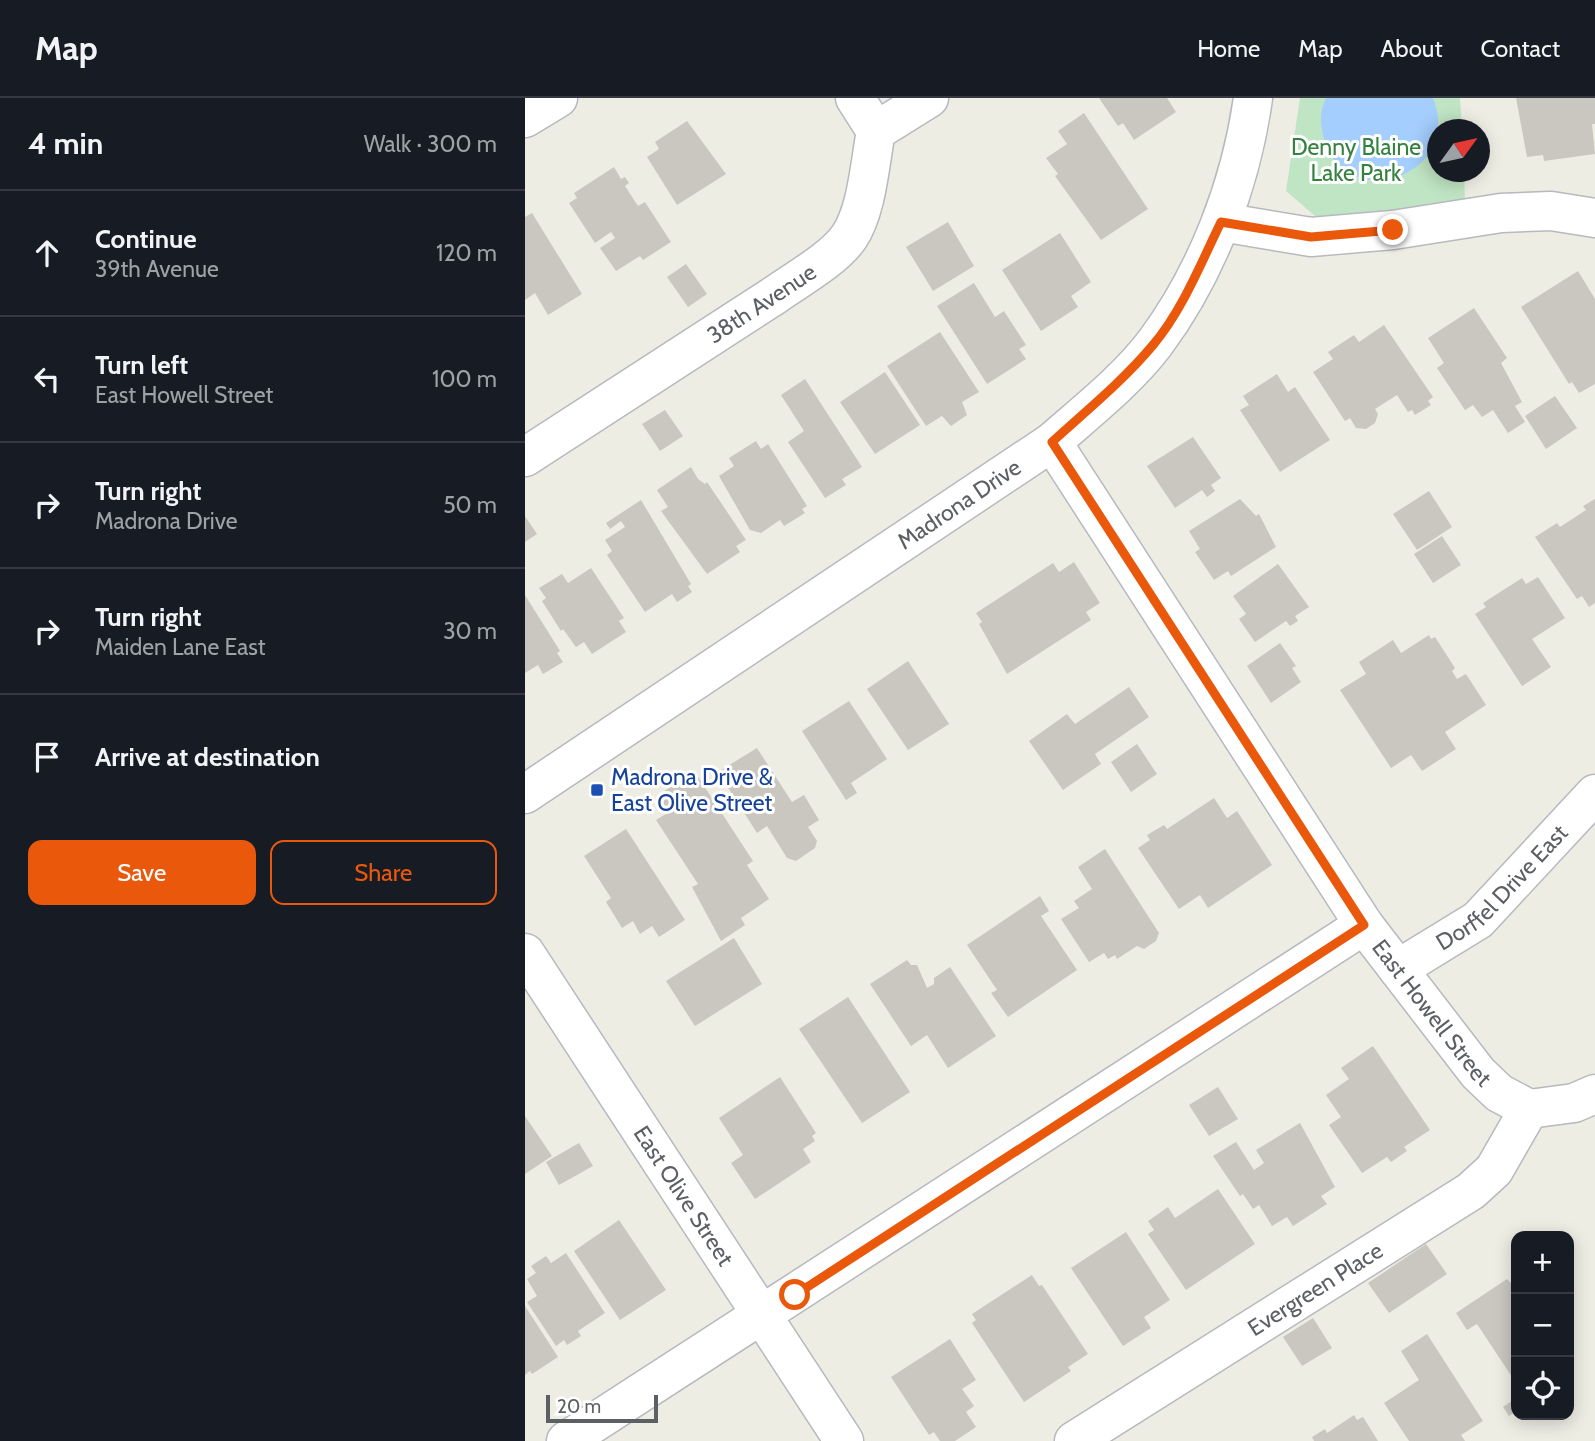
<!DOCTYPE html>
<html lang="en">
<head>
<meta charset="utf-8">
<style>
  body { margin:0; font-family:Cabin,sans-serif; background:#242831; color:#f1f3f6 }
  .controls { position:absolute; right:21px; bottom:21px; display:grid; overflow:hidden; border-radius:14px; box-shadow:0 4px 18px #0003 }
  .controls button { width:63px; height:63px; display:grid; place-items:center; padding:0; border:0; border-bottom:2px solid #363941; background:#171b24; color:#f1f3f6; font:35px sans-serif }
  .compass { position:absolute; left:902px; top:21px; width:63px; height:63px; border-radius:50%; background:#171b24; box-shadow:0 4px 18px #0003; rotate:57deg }
  .scale { position:absolute; left:21px; bottom:18px; width:112px; box-sizing:border-box; padding-left:7px; border:4px solid #5c5f64; border-top:0; font-size:19px; line-height:24px; white-space:nowrap; color:#5c5f64; -webkit-text-stroke:5px #fff; paint-order:stroke }
  .stop { position:absolute; width:21px; height:21px; margin:-16px; border:5px solid #ea580c; border-radius:50%; background:#fff }
  .stop.end { background:#ea580c; border-color:#fff; box-shadow:0 2px 7px #0008 }
  .list { margin:0; padding:0; list-style:none }
  h2 { display:flex; justify-content:space-between; align-items:center; height:91px; margin:0; padding:0 28px; font-size:30px }
  h2 small { font-size:23px; font-weight:400; color:#9ea1a6 }
  .list li { display:grid; grid-template-columns:46px 1fr auto; gap:21px; align-items:center; box-sizing:border-box; height:126px; padding:0 28px; border-top:2px solid #363941 }
  .list b { display:block; font-size:26px; white-space:nowrap }
  .list p { margin:0; font-size:23px; white-space:nowrap; color:#9ea1a6 }
  .list em { font-size:23px; font-style:normal; color:#9ea1a6 }
  .actions { display:flex; gap:14px; padding:21px 28px }
  .actions a { flex:1; padding:16px 0; border:2px solid #ea580c; border-radius:14px; text-align:center; font-size:24px; color:#ea580c }
  .actions .main { background:#ea580c; color:#fff }
  .icon { flex:none; width:38px; height:38px; fill:none; stroke:currentColor; stroke-width:2; stroke-linecap:round; stroke-linejoin:round }
  .map { position:relative; flex:none; width:1070px; height:1343px; overflow:hidden }
  header { display:flex; align-items:center; gap:42px; box-sizing:border-box; height:98px; padding:0 35px; background:#171b24; border-bottom:2px solid #363941 }
  header strong { font-size:33px }
  nav { display:flex; gap:38px; margin-inline-start:auto; font-size:24px }
  main { display:flex }
  aside { flex:1; background:#171b24 }
  .map>svg:first-child { display:block }
  .green { fill:#c0e5c4 }
  .water { fill:#a4cefd }
  .building { fill:#cac7c1 }
  .lines { fill:none; stroke-linecap:round; stroke-linejoin:round }
  .minor-casing { stroke:#b6b9be; stroke-width:41 }
  .tertiary-casing { stroke:#b6b9be; stroke-width:41 }
  .minor { stroke:#fff; stroke-width:38 }
  .tertiary { stroke:#fff; stroke-width:38 }
  .route { stroke:#ea580c; stroke-width:9 }
  .transit-dot { fill:#1a4fb4; stroke:#fff; stroke-width:2.5 }
  .labels { text-anchor:middle; dominant-baseline:central; stroke-width:6; stroke-linejoin:round; paint-order:stroke }
  .park-label { font-size:23px; fill:#358140; stroke:#fff }
  .street-label { font-size:23px; fill:#5c5f64; stroke:#fff }
  .transit-label { font-size:23px; fill:#164399; stroke:#fff; text-anchor:start }
</style>
</head>
<body>
<header>
<strong>Map</strong>
<nav><a>Home</a><a>Map</a><a>About</a><a>Contact</a></nav>
</header>
<main>
<aside>
<h2>4 min<small>Walk · 300 m</small></h2>
<ul class="list">
<li><svg class="icon" aria-label="ahead" viewBox="0 0 24 24"><path d="M12 20V5M6 11l6-6 6 6"/></svg><div><b>Continue</b><p>39th Avenue</p></div><em>120 m</em></li>
<li><svg class="icon" aria-label="left" viewBox="0 0 24 24"><path d="M17 20v-9H6M10 6l-5 5 5 5"/></svg><div><b>Turn left</b><p>East Howell Street</p></div><em>100 m</em></li>
<li><svg class="icon" aria-label="right" viewBox="0 0 24 24"><path d="M7 20v-9h11M14 6l5 5-5 5"/></svg><div><b>Turn right</b><p>Madrona Drive</p></div><em>50 m</em></li>
<li><svg class="icon" aria-label="right" viewBox="0 0 24 24"><path d="M7 20v-9h11M14 6l5 5-5 5"/></svg><div><b>Turn right</b><p>Maiden Lane East</p></div><em>30 m</em></li>
<li><svg class="icon" aria-label="arrive" viewBox="0 0 24 24"><path d="M6 21V4h12l-3 4 3 4H6"/></svg><div><b>Arrive at destination</b></div></li>
</ul>
<div class="actions"><a class="main">Save</a><a>Share</a></div>
</aside>
<div class="map">
<svg width="1070" height="1343" viewBox="0 0 1070 1343">
  <rect width="100%" height="100%" fill="#eeede4"/>
  <!-- green -->
  <path class="green" d="M775,0h160l2,31 -25,1v42h27l1,28 -136,28 -43,-37z"/>
  <!-- water -->
  <path class="water" d="M801,0h107c32,80 -92,118 -110,37 -3,-13 -3,-25 3,-37z"/>
  <!-- building -->
  <g class="building">
    <path d="M574,0h68l9,14 -42,28 -11,-17 -5,3z"/>
    <path d="M991,0h79v26h-3l3,30 -51,7 -1,-6 -16,2z"/>
    <path d="M559,15l64,96 -47,31 -46,-64 3,-2 -12,-16 21,-14 -9,-13z"/>
    <path d="M162,23l39,53 -49,31 -30,-48 12,-8 -4,-7z"/>
    <path d="M89,69l7,12 4,-2 4,6 -4,3 13,20 7,-4 26,40 -28,18 -3,-4 -24,15 -16,-23 15,-10 -4,-6 -16,11 -26,-40 8,-5 -3,-5z"/>
    <path d="M7,115l50,81 -34,21 -13,-22 -10,7v-83z"/>
    <path d="M423,124l26,44 -41,25 -27,-44z"/>
    <path d="M535,135l31,49 -20,14 7,11 -37,24 -39,-61z"/>
    <path d="M161,166l21,30 -19,13 -21,-30z"/>
    <path d="M1053,173l17,28v85l-16,9 -7,-11 -3,2 -48,-77z"/>
    <path d="M449,185l21,34 9,-6 22,34 -7,4 7,10 -39,25 -50,-78z"/>
    <path d="M949,210l33,50 -6,5 21,39 -7,4 10,16 -17,11 -15,-23 -11,7 -9,-12 -8,5 -28,-42 7,-5 -16,-25z"/>
    <path d="M859,227l49,72 -5,4 3,4 -16,10 -3,-5 -4,2 -11,-17 -22,14 3,5 -3,9 -9,6 -10,-1 -6,-10 -5,3 -32,-49 20,-13 -5,-7 26,-17 5,7z"/>
    <path d="M415,234l39,60 -17,10 5,13 -16,11 -9,-10 -16,10 -39,-60z"/>
    <path d="M360,274l35,53 -45,29 -35,-52z"/>
    <path d="M752,276l11,18 7,-5 35,53 -50,32 -40,-62 9,-5 -6,-9z"/>
    <path d="M280,281l57,88 -20,12 4,6 -21,13 -37,-56 16,-11 -23,-36z"/>
    <path d="M1030,298l22,32 -31,21 -21,-33z"/>
    <path d="M140,312l18,26 -23,15 -18,-27z"/>
    <path d="M668,339l28,41 -10,7 4,6 -8,6 -5,-7 -27,18 -28,-42z"/>
    <path d="M231,343l5,8 7,-5 39,62 -5,3 3,4 -21,13 -4,-6 -19,13 -11,-3 -31,-54 15,-10 -5,-8z"/>
    <path d="M166,369l7,12 7,5 2,-2 39,58 -10,6 4,6 -33,22 -46,-63 7,-4 -11,-17z"/>
    <path d="M904,393l23,36 -35,23 -24,-36z"/>
    <path d="M715,401l16,17 3,-2 17,33 -45,29 -3,-5 -14,9 -19,-28 5,-3 -11,-18z"/>
    <path d="M1070,401v104l-6,4 -7,-11 -5,3 -42,-62 22,-14 3,4 26,-17 -3,-4z"/>
    <path d="M116,402l50,84 -3,2 4,6 -15,10 -5,-8 -27,18 -38,-57 5,-4 -7,-11 20,-13 -4,-6 -11,8 -4,-6z"/>
    <path d="M0,418l12,18 -12,8z"/>
    <path d="M917,438l19,29 -28,18 -19,-29z"/>
    <path d="M549,464l26,41 -14,9 5,8 -84,54 -28,-50 3,-2 -6,-9 77,-50 6,9z"/>
    <path d="M753,466l31,43 -14,9 3,5 -8,5 -4,-5 -31,21 -16,-23 7,-5 -13,-18z"/>
    <path d="M66,470l33,50 -5,3 7,11 -34,22 -8,-12 -8,5 -13,-18 -2,2 -19,-30 4,-3 -7,-10 23,-14 6,9z"/>
    <path d="M1013,479l27,41 -33,21 19,28 -29,19 -47,-72 11,-7 -3,-4 39,-25 4,6z"/>
    <path d="M0,497l35,56 -3,2 6,9 -20,12 -5,-9 -13,8z"/>
    <path d="M904,537l2,4 4,-2 20,31 -3,3 5,8 9,-5 20,31 -41,27 11,17 -34,22 -11,-16 -20,13 -51,-78 26,-16 -7,-12 34,-22 8,13z"/>
    <path d="M755,545l16,23 -4,2 9,14 -30,21 -24,-37z"/>
    <path d="M383,563l41,63 -41,26 -41,-61z"/>
    <path d="M604,589l20,30 -54,37 6,10 -38,26 -34,-49 38,-27 8,10z"/>
    <path d="M324,603l38,58 -36,24 6,10 -11,7 -44,-69z"/>
    <path d="M612,646l20,30 -26,18 -20,-30z"/>
    <path d="M232,650l35,54 12,-7 15,25 -11,7 9,14 -2,7 -19,13 -9,-3 -20,-32 -10,7 -39,-61z"/>
    <path d="M170,674l58,89 -6,4 22,34 -28,19 4,7 -24,16 -29,-54 6,-3 -42,-64 13,-8 -11,-17z"/>
    <path d="M689,700l13,20 10,-7 35,54 -64,43 -8,-13 -21,14 -41,-61 12,-8 -3,-5 17,-10 3,4z"/>
    <path d="M101,731l59,91 -26,17 -7,-11 -12,8 -7,-13 -11,7 -16,-26 5,-4 -27,-42z"/>
    <path d="M580,751l54,84 -3,8 -12,8 -7,-3 -20,13 -2,-4 -7,4 -4,-6 -15,9 -28,-43 18,-11 -5,-7 18,-12 -14,-22z"/>
    <path d="M515,798l9,15 -8,5 36,54 -69,47 -17,-24 6,-3 -30,-45z"/>
    <path d="M209,840l28,46 -67,42 -29,-45z"/>
    <path d="M382,862l4,5h6l10,23 7,-4v-6l16,-11 46,69 -48,32 -21,-33 -16,11 -41,-62z"/>
    <path d="M323,899l62,95 -48,31 -63,-94z"/>
    <path d="M848,948l57,84 -26,17 3,4 -16,11 -4,-5 -25,16 -33,-48 12,-8 -15,-22 23,-16 -8,-11z"/>
    <path d="M255,979l36,56 -4,3 3,5 -12,8 8,13 -56,37 -24,-36 12,-8 -24,-37z"/>
    <path d="M693,989l20,32 -29,17 -20,-31z"/>
    <path d="M0,1018l27,40 -27,18z"/>
    <path d="M775,1025l35,64 -14,9 6,8 -34,22 -6,-9 -15,9 -13,-21 -6,4 -10,-15 -3,2 -27,-40 23,-14 18,28 10,-7 -8,-13z"/>
    <path d="M54,1045l14,23 -34,19 -13,-23z"/>
    <path d="M693,1091l37,55 -69,46 -38,-56 6,-4 -6,-9 20,-14 7,11z"/>
    <path d="M94,1122l47,70 -46,30 -46,-69z"/>
    <path d="M601,1134l44,68 -26,17 7,11 -28,18 -52,-78z"/>
    <path d="M901,1146l21,30 -58,39 -21,-30z"/>
    <path d="M41,1155l39,60 -27,18 3,5 -14,9 -3,-5 -8,6 -29,-44 10,-6 -10,-17 9,-6 -5,-7 15,-10 5,7z"/>
    <path d="M507,1177l7,11 3,-1 46,69 -20,13 3,4 -47,31 -52,-79 4,-3 -4,-6z"/>
    <path d="M982,1181l9,9v95l-39,-59 -10,6 -11,-17z"/>
    <path d="M0,1208l33,51 -26,17 -2,-3 -5,4z"/>
    <path d="M788,1220l19,30 -30,18 -19,-29z"/>
    <path d="M902,1236l56,87 -22,14 4,6h-56l-25,-38 35,-23 -18,-29z"/>
    <path d="M425,1241l26,41 -14,9 12,17 -8,6 10,15 -21,14h-15l-6,-9 -5,3 -38,-58z"/>
    <path d="M991,1300v13l-7,5 -6,-9z"/>
    <path d="M829,1317l3,5 6,-3 15,24h-64l-2,-4 13,-8 2,4z"/>
  </g>
  <g class="lines">
    <!-- minor casing -->
    <g class="minor-casing">
      <g id="minor">
        <path d="M330,0l21,33"/>
        <path d="M0,20l33,-20"/>
        <path d="M696,124l90,15 82,-7 108,-17 50,-2 44,7"/>
        <path id="s1" d="M527,344l312,483 114,148 21,20 30,16"/>
        <path id="s2" d="M0,359l250,-162c21,-15 59,-36 74,-58 18,-26 21,-75 27,-106l53,-33"/>
        <path id="s3" d="M0,855l319,488"/>
        <path id="s4" d="M873,871l80,-49 117,-126"/>
        <path d="M1004,1011l45,-6 21,-9"/>
        <path d="M41,1343l798,-516"/>
        <path id="s5" d="M549,1343l397,-250 23,-21 35,-61"/>
      </g>
    </g>
    <!-- tertiary casing -->
    <g class="tertiary-casing">
      <g id="tertiary">
        <path id="s6" d="M0,696l527,-352c34,-30 75,-62 103,-99 52,-70 86,-159 98,-245"/>
      </g>
    </g>
    <!-- minor -->
    <use href="#minor" class="minor"/>
    <!-- tertiary -->
    <use href="#tertiary" class="tertiary"/>
  </g>
  <g class="lines">
    <!-- route -->
    <path class="route" d="M270,1197l569,-370 -312,-483c34,-31 71,-61 101,-97 29,-34 48,-82 68,-123l90,15 82,-7"/>
  </g>
  <!-- markers -->
  <rect class="transit-dot" x="65" y="685" width="14" height="14" rx="3.5"/>
  <g class="labels">
    <!-- park labels -->
    <g class="park-label">
      <text x="831" y="49">Denny Blaine<tspan x="831" dy="26">Lake Park</tspan></text>
    </g>
    <!-- street labels -->
    <g class="street-label">
      <text stroke="none"><textPath href="#s2" startOffset="282">38th Avenue</textPath></text>
      <text stroke="none"><textPath href="#s6" startOffset="522">Madrona Drive</textPath></text>
      <text stroke="none"><textPath href="#s4" startOffset="133">Dorffel Drive East</textPath></text>
      <text stroke="none"><textPath href="#s1" startOffset="686">East Howell Street</textPath></text>
      <text stroke="none"><textPath href="#s3" startOffset="290">East Olive Street</textPath></text>
      <text stroke="none"><textPath href="#s5" startOffset="285">Evergreen Place</textPath></text>
    </g>
    <!-- transit labels -->
    <g class="transit-label">
      <text x="86" y="679">Madrona Drive &amp;<tspan x="86" dy="26">East Olive Street</tspan></text>
    </g>
  </g>
</svg>
<div class="controls">
<button>+</button>
<button>−</button>
<button><svg class="icon" aria-label="locate" viewBox="0 0 24 24"><circle cx="12" cy="12" r="6"/><path d="M12 2v4M12 18v4M2 12h4M18 12h4"/></svg></button>
</div>
<svg class="compass" viewBox="-18 -18 36 36"><path d="M0-13l5 13h-10z" fill="#e53935"/><path d="M0 13l5-13h-10z" fill="#9ea1a6"/></svg>
<div class="scale">20 m</div>
<div class="stop" style="left:270px;top:1197px"></div>
<div class="stop end" style="left:868px;top:132px"></div>
</div>
</main>
</body>
</html>
